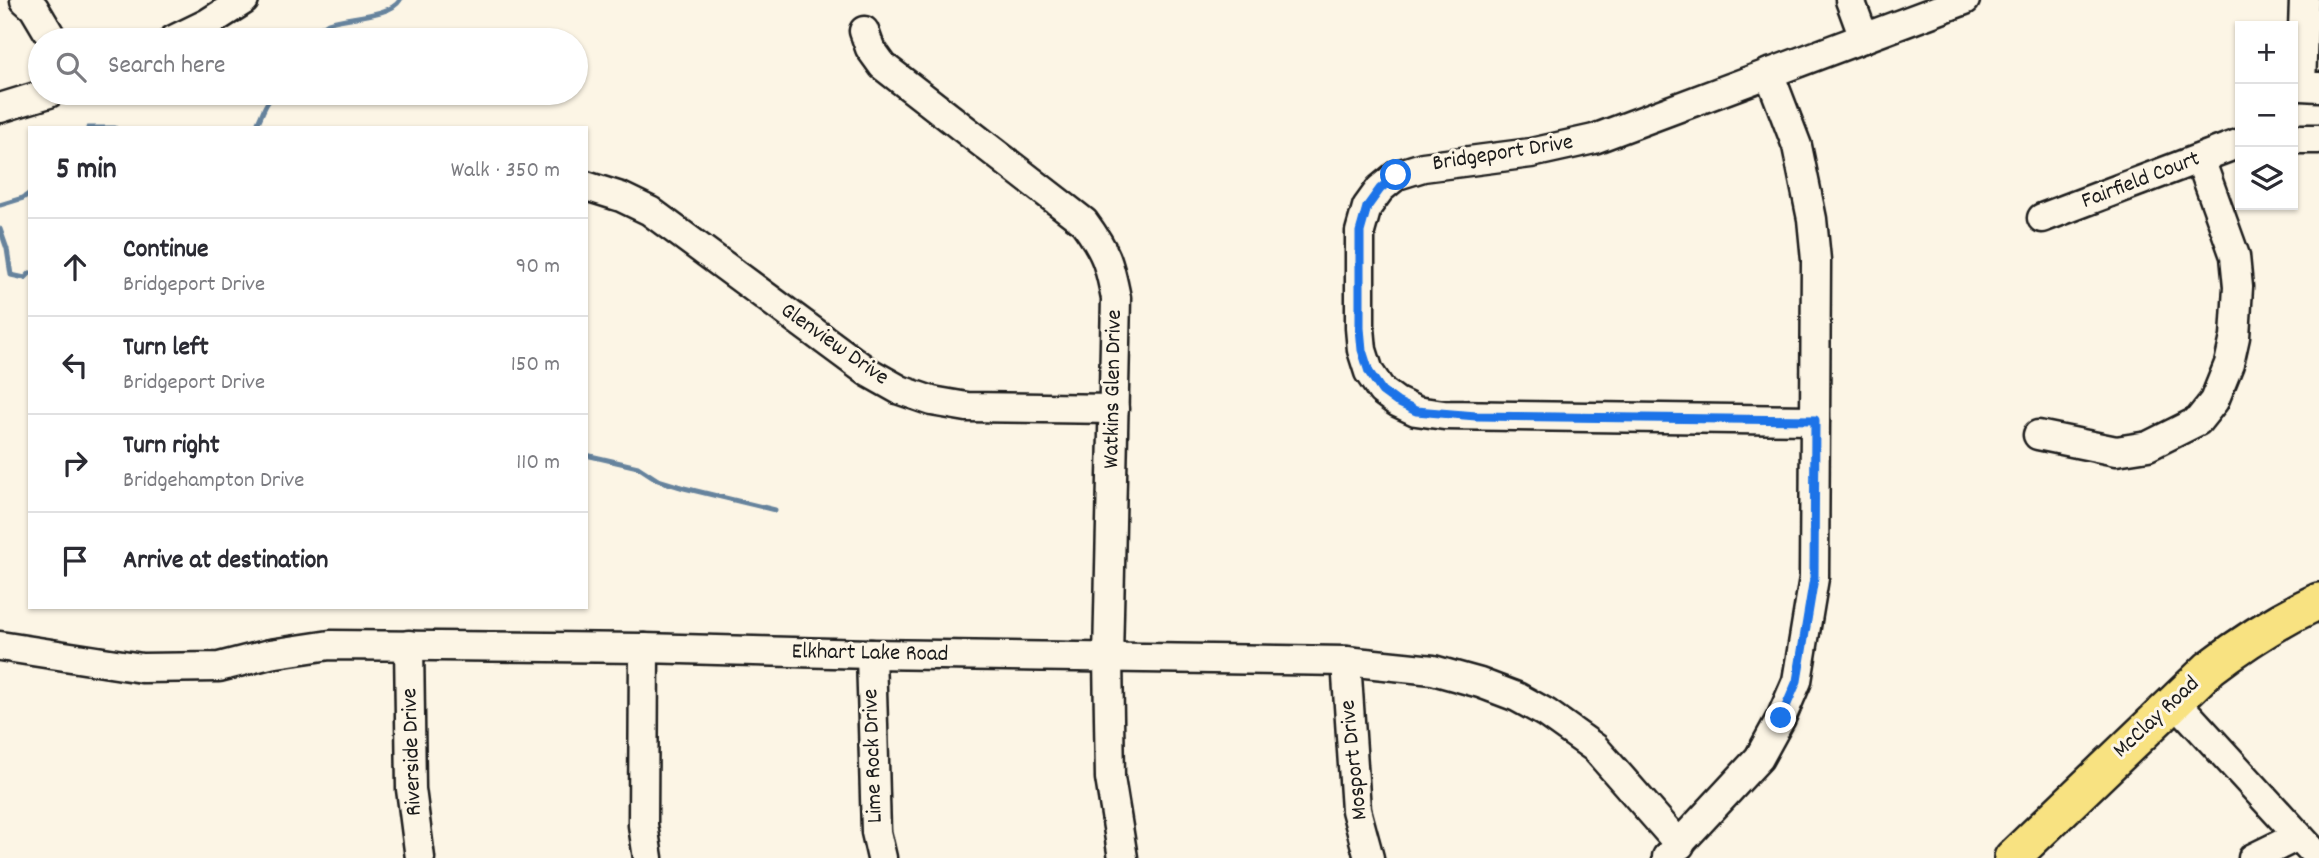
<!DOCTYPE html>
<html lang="en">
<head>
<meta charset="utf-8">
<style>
  body { margin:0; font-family:Dekko,sans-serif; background:#f7f7f7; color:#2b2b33 }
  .controls { position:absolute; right:21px; top:21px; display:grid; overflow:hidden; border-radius:0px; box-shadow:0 2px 5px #0004 }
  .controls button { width:63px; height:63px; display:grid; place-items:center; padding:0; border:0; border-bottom:2px solid #e1e1e2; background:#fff; color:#2b2b33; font:35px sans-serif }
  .stop { position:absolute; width:21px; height:21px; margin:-16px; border:5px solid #1a73e8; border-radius:50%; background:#fff }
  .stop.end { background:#1a73e8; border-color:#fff; box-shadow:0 2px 7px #0008 }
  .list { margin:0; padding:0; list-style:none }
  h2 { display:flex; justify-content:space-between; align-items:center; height:91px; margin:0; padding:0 28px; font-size:30px }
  h2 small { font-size:23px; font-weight:400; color:#7c7c81 }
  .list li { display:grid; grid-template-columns:46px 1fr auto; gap:21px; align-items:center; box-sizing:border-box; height:98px; padding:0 28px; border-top:2px solid #e1e1e2 }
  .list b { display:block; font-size:26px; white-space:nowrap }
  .list p { margin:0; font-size:23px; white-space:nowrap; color:#7c7c81 }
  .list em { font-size:23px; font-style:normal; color:#7c7c81 }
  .icon { flex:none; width:38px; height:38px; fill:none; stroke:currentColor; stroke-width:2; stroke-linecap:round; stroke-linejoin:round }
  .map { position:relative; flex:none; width:2319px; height:858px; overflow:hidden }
  .search { position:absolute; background:#fff; box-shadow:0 2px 5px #0004; left:28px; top:28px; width:560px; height:77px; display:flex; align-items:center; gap:18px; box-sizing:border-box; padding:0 24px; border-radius:38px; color:#7c7c81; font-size:26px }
  .panel { position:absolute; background:#fff; box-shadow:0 2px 5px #0004; left:28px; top:126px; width:560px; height:483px; border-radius:0px }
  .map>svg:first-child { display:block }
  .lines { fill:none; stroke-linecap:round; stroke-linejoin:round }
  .stream { stroke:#66839d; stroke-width:5 }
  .minor-casing { stroke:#1c1c1c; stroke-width:33 }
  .major-casing { stroke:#1c1c1c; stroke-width:40 }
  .minor { stroke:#fcf5e5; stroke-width:28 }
  .major { stroke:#f8e281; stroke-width:35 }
  .route { stroke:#1a73e8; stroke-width:9 }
  .labels { text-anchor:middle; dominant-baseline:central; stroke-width:6; stroke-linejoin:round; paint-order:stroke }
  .street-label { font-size:23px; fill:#1c1c1c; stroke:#fcf5e5 }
</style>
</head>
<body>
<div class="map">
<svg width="2319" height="858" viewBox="0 0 2319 858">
  <rect width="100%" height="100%" fill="#fcf5e5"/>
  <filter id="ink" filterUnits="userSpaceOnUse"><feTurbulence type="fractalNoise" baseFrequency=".0143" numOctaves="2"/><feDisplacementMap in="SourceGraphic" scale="14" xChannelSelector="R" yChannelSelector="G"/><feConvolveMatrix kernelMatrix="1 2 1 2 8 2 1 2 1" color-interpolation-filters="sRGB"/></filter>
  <g filter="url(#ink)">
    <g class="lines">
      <!-- stream -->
      <g class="stream">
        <path d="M319,40l3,-13 6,-4c19,-7 62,-6 72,-23"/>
        <path d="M88,128h27"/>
        <path d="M255,128c8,-12 9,-29 24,-35"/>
        <path d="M0,205l23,-7 7,-5"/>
        <path d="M0,229l7,20 4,26 14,3 5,-5"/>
        <path d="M586,455l52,12 20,13 26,8 91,22"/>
      </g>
      <!-- minor casing -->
      <g class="minor-casing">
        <g id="minor">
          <path d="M25,0l9,8 19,32"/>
          <path d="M1850,0l14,38"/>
          <path d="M2304,0l-3,86 18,1"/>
          <path d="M864,31l6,17 13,18 201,156c22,30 25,40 32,76l-8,360 2,120 13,80"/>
          <path d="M173,40l35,-17 36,-23"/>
          <path d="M0,108l49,-15"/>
          <path d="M2293,139h26"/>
          <path d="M586,186l35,11 29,14 218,161 32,18 32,11 35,6 147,2"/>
          <path d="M2042,218l198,-75"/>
          <path d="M1815,420l-371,-5 -28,-4 -19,-9 -15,-11 -13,-19 -7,-22 -2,-22v-96l7,-25 13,-18 17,-14 26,-8 108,-14 63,-14 371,-139"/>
          <path d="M2038,435l78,16 32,-5 50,-25 16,-20 15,-37 6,-27 3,-50 -3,-31 -35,-97"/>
          <path d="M409,645l2,144 9,69"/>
          <path d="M0,646l142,22 77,-1 51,-13 60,-9 314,3 227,6 475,7 87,9 47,13 37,14 29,16 49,35 85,97"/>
          <path d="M644,648l-1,177 5,33"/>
          <path d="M871,654l5,178 6,26"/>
          <path d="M1346,661l10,149 13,48"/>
          <path d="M2173,702l15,13 131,143"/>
          <path d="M1667,857l92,-99 22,-40 16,-37 17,-103 2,-318 -4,-41 -15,-73 -28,-73"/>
          <path d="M2253,858l45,-22"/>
        </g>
      </g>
      <!-- major casing -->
      <g class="major-casing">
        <path id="major" d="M2012,858l198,-190c35,-27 70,-49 109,-67"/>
      </g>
      <!-- minor -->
      <use href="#minor" class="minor"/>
      <!-- major -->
      <use href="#major" class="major"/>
    </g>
  </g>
  <g class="lines" filter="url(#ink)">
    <!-- route -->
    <path class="route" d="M1396,175l-16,14 -13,18 -7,25v96l2,22 7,22 13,19 15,11 19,9 60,5 339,4 -1,158 -17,103 -16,37"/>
  </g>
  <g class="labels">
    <!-- street labels -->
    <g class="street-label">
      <text transform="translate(1503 154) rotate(-9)">Bridgeport Drive</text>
      <text transform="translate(2141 181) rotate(-21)">Fairfield Court</text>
      <text transform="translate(834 345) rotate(35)">Glenview Drive</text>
      <text transform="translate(1114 389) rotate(-89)">Watkins Glen Drive</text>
      <text transform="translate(870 654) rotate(1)">Elkhart Lake Road</text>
      <text transform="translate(2157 718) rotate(-43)">McClay Road</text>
      <text transform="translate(413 752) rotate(-92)">Riverside Drive</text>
      <text transform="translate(874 756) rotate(-92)">Lime Rock Drive</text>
      <text transform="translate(1355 760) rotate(-96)">Mosport Drive</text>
    </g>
  </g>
</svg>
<div class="controls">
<button>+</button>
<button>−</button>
<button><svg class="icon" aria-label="layers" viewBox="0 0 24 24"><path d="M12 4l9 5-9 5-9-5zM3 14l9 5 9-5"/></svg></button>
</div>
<div class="stop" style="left:1396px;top:175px"></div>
<div class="stop end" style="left:1781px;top:718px"></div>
<div class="search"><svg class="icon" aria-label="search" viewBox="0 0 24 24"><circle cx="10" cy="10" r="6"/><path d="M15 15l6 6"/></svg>Search here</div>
<section class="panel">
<h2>5 min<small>Walk · 350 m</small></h2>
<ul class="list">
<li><svg class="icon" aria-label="ahead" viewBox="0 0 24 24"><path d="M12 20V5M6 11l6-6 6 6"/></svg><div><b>Continue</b><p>Bridgeport Drive</p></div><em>90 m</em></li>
<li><svg class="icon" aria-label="left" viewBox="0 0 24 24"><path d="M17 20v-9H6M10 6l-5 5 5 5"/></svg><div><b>Turn left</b><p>Bridgeport Drive</p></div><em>150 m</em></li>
<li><svg class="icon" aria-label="right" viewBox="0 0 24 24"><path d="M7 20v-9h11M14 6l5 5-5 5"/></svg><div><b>Turn right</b><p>Bridgehampton Drive</p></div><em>110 m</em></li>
<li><svg class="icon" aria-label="arrive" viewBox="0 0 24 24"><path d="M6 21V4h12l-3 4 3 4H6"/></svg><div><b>Arrive at destination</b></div></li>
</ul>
</section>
</div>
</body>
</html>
